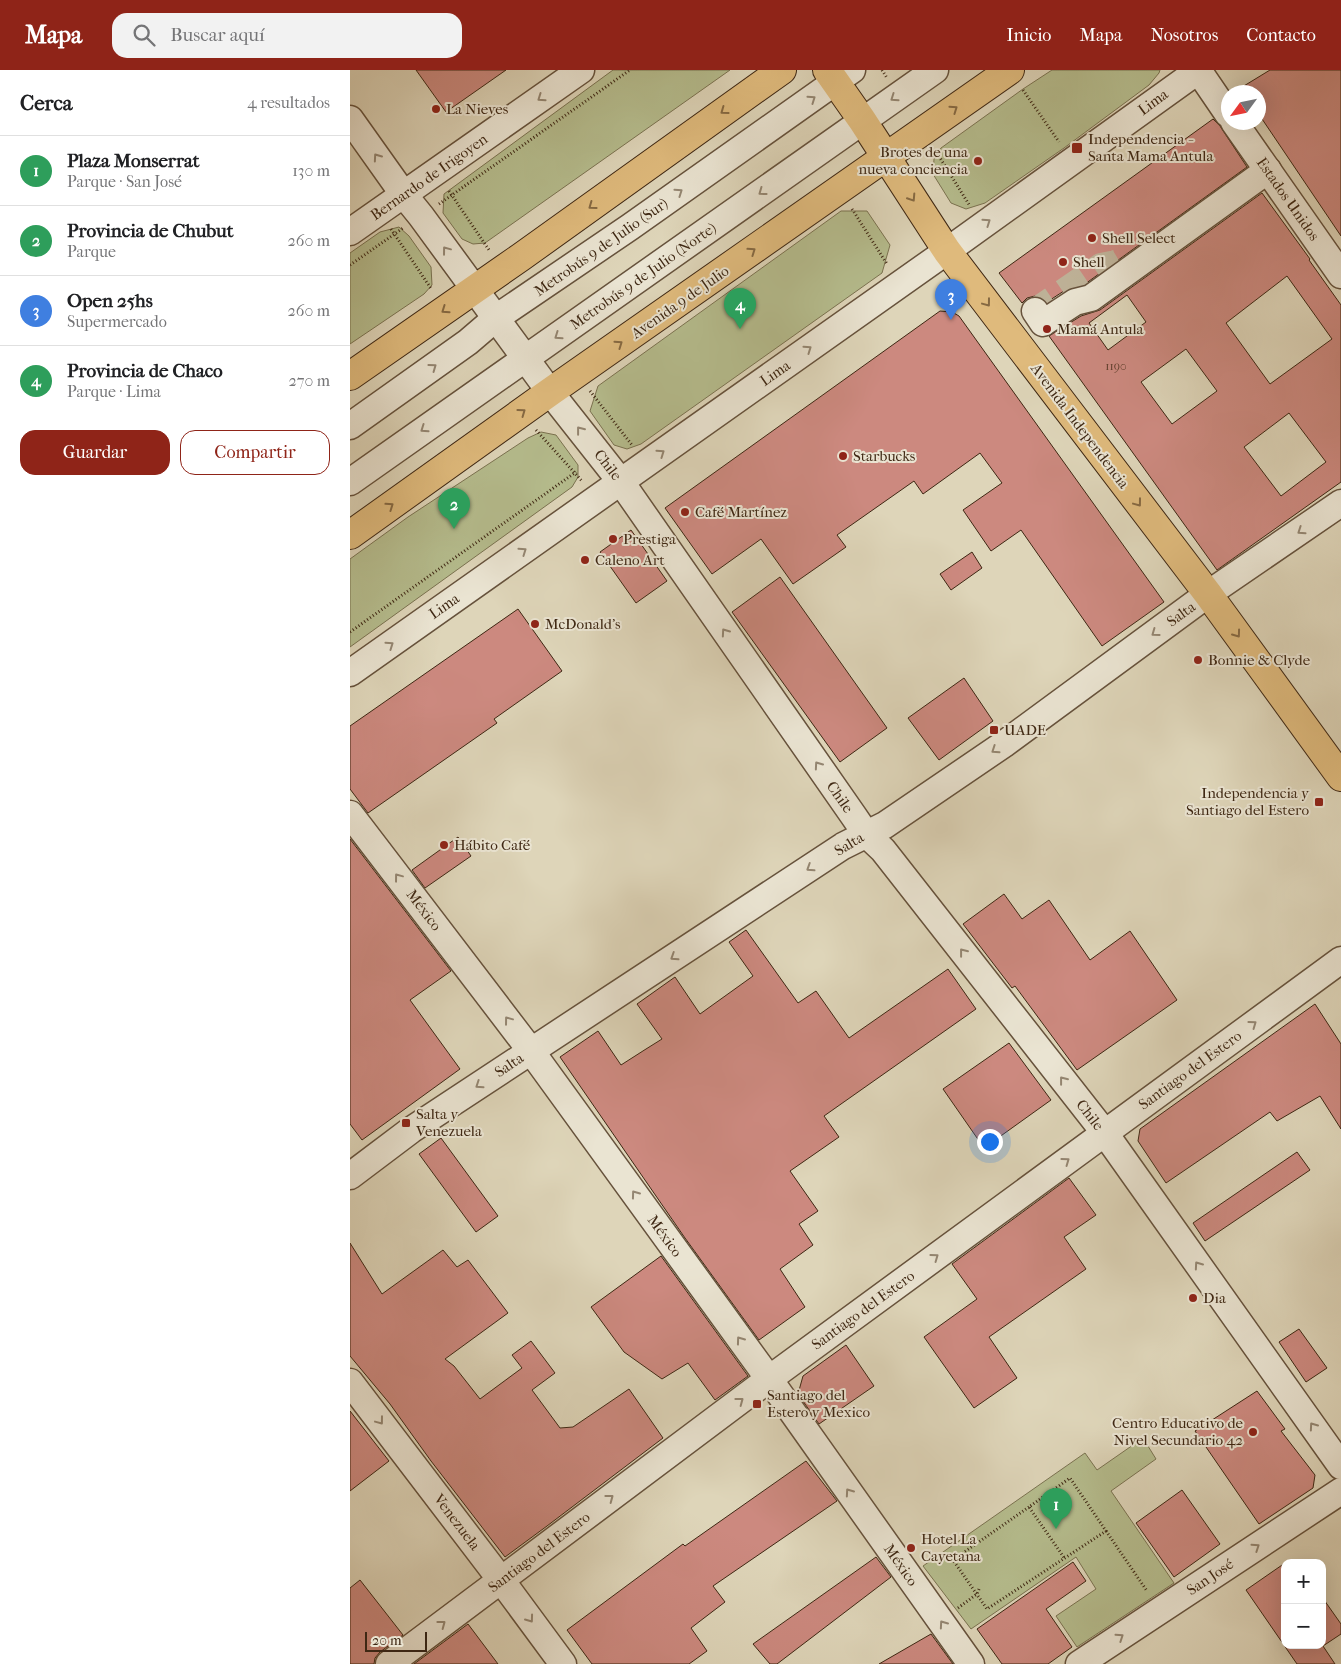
<!DOCTYPE html>
<html lang="es">
<head>
<meta charset="utf-8">
<style>
  body { margin:0; font-family:"IM FELL French Canon",serif; background:#f2f2f2; color:#202124 }
  .controls { position:absolute; right:15px; bottom:15px; display:grid; overflow:hidden; border-radius:10px; box-shadow:0 5px 20px #0002 }
  .controls button { width:45px; height:45px; display:grid; place-items:center; padding:0; border:0; border-bottom:1px solid #e0e0e0; background:#fff; color:#202124; font:25px sans-serif }
  .compass { position:absolute; left:871px; top:15px; width:45px; height:45px; border-radius:50%; background:#fff; box-shadow:0 5px 20px #0002; rotate:237deg }
  .scale { position:absolute; left:15px; bottom:12px; width:62px; box-sizing:border-box; padding-left:5px; border:2px solid #3e2713; border-top:0; font-size:14px; line-height:18px; white-space:nowrap; color:#3e2713; -webkit-text-stroke:4px #eae4d2; paint-order:stroke }
  .you { position:absolute; left:639px; top:1071px; width:18px; height:18px; margin:-12px; border:4px solid #fff; border-radius:50%; background:#1a73e8; box-shadow:0 0 0 8px #1a73e833 }
  .badge { display:grid; place-items:center; width:32px; height:32px; border-radius:50%; background:#8f2418; color:#fff; font-size:16px; font-weight:700 }
  .pin { position:absolute; translate:-50% -41px; filter:drop-shadow(0 1px 2px #0008) }
  .pin::after { content:''; position:absolute; top:26px; width:18px; height:15px; background:inherit; clip-path:polygon(0 0,100% 0,50% 100%) }
  .list { margin:0; padding:0; list-style:none }
  h2 { display:flex; justify-content:space-between; align-items:center; height:65px; margin:0; padding:0 20px; font-size:21px }
  h2 small { font-size:16px; font-weight:400; color:#757577 }
  .list li { display:grid; grid-template-columns:32px 1fr auto; gap:15px; align-items:center; box-sizing:border-box; height:70px; padding:0 20px; border-top:1px solid #e0e0e0 }
  .list b { display:block; font-size:19px; white-space:nowrap }
  .list p { margin:0; font-size:16px; white-space:nowrap; color:#757577 }
  .list em { font-size:16px; font-style:normal; color:#757577 }
  .actions { display:flex; gap:10px; padding:15px 20px }
  .actions a { flex:1; padding:11px 0; border:1px solid #8f2418; border-radius:15px; text-align:center; font-size:18px; color:#8f2418 }
  .actions .main { background:#8f2418; color:#fff }
  .icon { flex:none; width:28px; height:28px; fill:none; stroke:currentColor; stroke-width:2; stroke-linecap:round; stroke-linejoin:round }
  .map { position:relative; flex:none; width:991px; height:1594px; overflow:hidden }
  header { display:flex; align-items:center; gap:30px; box-sizing:border-box; height:70px; padding:0 25px; background:#8f2418; color:#fff }
  header strong { font-size:24px }
  nav { display:flex; gap:28px; margin-inline-start:auto; font-size:18px }
  .search { width:350px; height:45px; background:#f2f2f2; display:flex; align-items:center; gap:12px; box-sizing:border-box; padding:0 18px; border-radius:15px; color:#757577; font-size:19px }
  main { display:flex }
  aside { flex:1; background:#fff }
  .map>svg:first-child { display:block }
  .green { fill:#b5bc8d; stroke:#7a7250 }
  .building { fill:#cc897f; stroke:#3e2713; fill-rule:evenodd }
  .lines { fill:none; stroke-linecap:round; stroke-linejoin:round }
  .minor-tunnel { stroke:#beb298; stroke-width:26; stroke-dasharray:26 13; stroke-linecap:butt }
  .minor-casing { stroke:#66523c; stroke-width:29 }
  .major-casing { stroke:#3e2713; stroke-width:30 }
  .highway-casing { stroke:#3e2713; stroke-width:30 }
  .path { stroke:#3e2713; stroke-width:3; stroke-dasharray:1 2.5; stroke-linecap:butt }
  .minor { stroke:#eae4d2; stroke-width:26 }
  .major { stroke:#dfba7c; stroke-width:28 }
  .highway { stroke:#dfba7c; stroke-width:28 }
  .oneway { stroke:#948672 }
  .oneway2 { stroke:#866942 }
  .poi-dot { fill:#8f2418; stroke:#eae4d2; stroke-width:2 }
  .labels { text-anchor:middle; dominant-baseline:central; stroke-width:4; stroke-linejoin:round; paint-order:stroke }
  .number-label { font-size:12px; fill:#62402e }
  .street-label { font-size:15px; fill:#3e2713; stroke:#eae4d2 }
  .poi-label { font-size:15px; fill:#3e2713; stroke:#eae4d2; text-anchor:start }
</style>
</head>
<body>
<header>
<strong>Mapa</strong>
<div class="search"><svg class="icon" aria-label="search" viewBox="0 0 24 24"><circle cx="10" cy="10" r="6"/><path d="M15 15l6 6"/></svg>Buscar aquí</div>
<nav><a>Inicio</a><a>Mapa</a><a>Nosotros</a><a>Contacto</a></nav>
</header>
<main>
<aside>
<h2>Cerca<small>4 resultados</small></h2>
<ul class="list">
<li><span class="badge" style="background:#2e9e5b">1</span><div><b>Plaza Monserrat</b><p>Parque · San José</p></div><em>130 m</em></li>
<li><span class="badge" style="background:#2e9e5b">2</span><div><b>Provincia de Chubut</b><p>Parque</p></div><em>260 m</em></li>
<li><span class="badge" style="background:#3f7fe0">3</span><div><b>Open 25hs</b><p>Supermercado</p></div><em>260 m</em></li>
<li><span class="badge" style="background:#2e9e5b">4</span><div><b>Provincia de Chaco</b><p>Parque · Lima</p></div><em>270 m</em></li>
</ul>
<div class="actions"><a class="main">Guardar</a><a>Compartir</a></div>
</aside>
<div class="map">
<svg width="991" height="1594" viewBox="0 0 991 1594">
  <rect width="100%" height="100%" fill="#ded5b9"/>
  <filter id="stains"><feTurbulence type="fractalNoise" baseFrequency=".004" numOctaves="4"/><feColorMatrix values="0 0 0 0 .2 0 0 0 0 .09 0 0 0 0 .02 0 0 0 .5 -.17"/></filter>
  <radialGradient id="worn" r=".72"><stop offset=".6" stop-color="#630" stop-opacity="0"/><stop offset="1" stop-color="#630" stop-opacity=".3"/></radialGradient>
  <!-- green -->
  <g class="green">
    <path d="M263,0h117l-245,173 -12,1 -11,-5 -19,-26 1,-19z"/>
    <path d="M702,0h108l-1,3 -10,12 -85,63 -79,55 -19,6 -15,-6 -18,-29 1,-15 7,-11 82,-59z"/>
    <path d="M491,141h26l23,34 -8,28 -241,171 -14,5 -13,-4 -24,-34 8,-25z"/>
    <path d="M49,157l10,9 22,31 1,18 -8,9 -74,50v-91l30,-21z"/>
    <path d="M191,362l15,3 22,30v12l-6,10 -222,160v-88l58,-42 120,-79z"/>
    <path d="M793,1368l13,21 -45,32 63,92 -97,64 -21,-31 40,-27 -20,-32 -105,72 -48,-63 162,-113 12,17z"/>
  </g>
  <!-- building -->
  <g class="building">
    <path d="M66,0h90l-60,42z"/>
    <path d="M920,0h71v166l-83,-123v-21h-24z"/>
    <path d="M863,49l7,7 27,41 -162,117 -18,5 -20,13 -5,-4 -7,-2 -8,2 -5,5 -23,-30z"/>
    <path d="M912,123l48,66 -1,1 32,45v177l-124,88 -168,-234 32,-20 19,-6zM937,206l45,63 -62,45 -44,-61zM777,225l19,27 -38,28 -19,-27zM836,279l31,42 -45,33 -31,-42zM939,343l37,49 -45,34 -37,-49z"/>
    <path d="M590,241l12,1 7,4 205,286 -62,44 -81,-116 -30,21 -28,-41 39,-27 -22,-30 -57,41 -9,-13 -77,54 9,12 -53,37 -32,-45 -49,35 -47,-66z"/>
    <path d="M281,460l36,51 -31,22 -36,-51z"/>
    <path d="M622,482l10,16 -31,22 -11,-16z"/>
    <path d="M430,507l107,151 -47,34 -108,-150z"/>
    <path d="M168,539l44,62 -68,48 3,4 -129,90 -18,-24v-63z"/>
    <path d="M614,608l29,43 -54,39 -31,-42z"/>
    <path d="M108,767l13,19 -46,32 -13,-18z"/>
    <path d="M0,769l101,132 -41,29 50,69 -98,71 -12,-16z"/>
    <path d="M654,824l18,25 27,-19 41,60 40,-29 47,69 -100,70 -62,-84 -3,2 -49,-64z"/>
    <path d="M396,860l52,73 18,-12 33,47 99,-69 28,40 -152,107 15,21 -49,34 28,40 -19,13 14,21 -33,24 25,38 -46,33 -74,-102 -125,-181 38,-26 23,34 25,-16 16,-10 -25,-35 38,-27 25,37 53,-38 -24,-34z"/>
    <path d="M965,934l26,40v85l-21,-33 -43,25 -7,-9 -104,71 -28,-42 2,-12z"/>
    <path d="M659,973l42,57 -67,48 -41,-59z"/>
    <path d="M91,1068l57,78 -22,16 -57,-78z"/>
    <path d="M947,1082l13,18 -105,71 -12,-18z"/>
    <path d="M719,1108l27,37 -32,22 22,32 -97,68 28,41 -43,30 -50,-71 53,-38 -25,-35z"/>
    <path d="M0,1173l32,51 61,-44 14,17 11,-7 40,53 -63,46 9,7 26,33 42,-31 -10,-13 19,-14 24,32 -23,17 28,38 13,-1 56,-38 34,49 -116,88 -42,31 -74,-96 -41,-57 -40,-48z"/>
    <path d="M311,1186l87,120 -33,24 -27,-37 -26,16 -38,-27 -33,-45z"/>
    <path d="M949,1259l28,39 -21,14 -27,-40z"/>
    <path d="M496,1275l28,41 -55,38 -21,-30 5,-18z"/>
    <path d="M907,1321l28,38 -4,2 34,44 -2,13 -54,36 -64,-93z"/>
    <path d="M0,1341l39,50 -39,30z"/>
    <path d="M456,1391l31,40 -124,85 12,16 -34,26 16,23 -18,13h-97l-25,-34 116,-86 2,2z"/>
    <path d="M832,1420l38,54 -46,33 -38,-54z"/>
    <path d="M526,1487l15,20 -114,87h-7l-17,-20z"/>
    <path d="M723,1492l13,19 -40,28 26,38 -24,17h-46l-25,-35z"/>
    <path d="M935,1493v82l37,1v-49l19,27v10l-18,12 12,18h-38l-51,-74z"/>
    <path d="M10,1510l43,55 -23,17 -5,6 -1,6h-24v-76z"/>
    <path d="M118,1554l30,40h-84z"/>
    <path d="M581,1564l22,30h-74z"/>
  </g>
  <g class="lines">
    <!-- minor-tunnel -->
    <path class="minor-tunnel" d="M681,244l70,-48 15,-3 10,-6"/>
    <!-- minor casing -->
    <g class="minor-casing">
      <g id="minor">
        <path d="M848,0l30,44"/>
        <path d="M0,49l54,76 17,21 129,176 71,90 232,333 13,19 17,16 221,282 237,334"/>
        <path d="M884,52l107,153"/>
        <path d="M0,162l231,-162"/>
        <path d="M685,241l8,12 32,-21 16,-4 177,-128"/>
        <path d="M0,356l118,-84 28,-24 134,-91 222,-157"/>
        <path d="M0,412l585,-412"/>
        <path d="M0,603l597,-422 252,-181"/>
        <path d="M0,744l181,237 238,328 202,285"/>
        <path d="M0,1106l61,-46 432,-284 42,-21 119,-81 204,-150 133,-91"/>
        <path d="M0,1312l151,198 62,84"/>
        <path d="M39,1594l380,-285 572,-419"/>
        <path d="M729,1594l262,-173"/>
      </g>
    </g>
    <!-- major casing -->
    <g class="major-casing">
      <path id="major" d="M477,0l35,50 85,131 261,343 133,183"/>
    </g>
    <!-- highway casing -->
    <g class="highway-casing">
      <g id="highway">
        <path d="M0,306l171,-119 261,-187"/>
        <path d="M0,465l200,-143 460,-322"/>
      </g>
    </g>
    <!-- path -->
    <g class="path">
      <path d="M532,0l5,8"/>
      <path d="M673,20l36,52"/>
      <path d="M585,80l35,56"/>
      <path d="M99,121l40,59"/>
      <path d="M89,134l191,-134"/>
      <path d="M502,139l35,55"/>
      <path d="M41,159l41,61"/>
      <path d="M0,195l53,-37"/>
      <path d="M240,321l42,54"/>
      <path d="M186,360l46,51"/>
      <path d="M0,562l226,-160"/>
      <path d="M679,1437l-76,53 34,49 119,-78 -36,-53 -41,29 36,52"/>
      <path d="M756,1461l41,60"/>
      <path d="M608,1538l19,-14 2,-5"/>
    </g>
    <!-- minor -->
    <use href="#minor" class="minor"/>
    <!-- major -->
    <use href="#major" class="major"/>
    <!-- highway -->
    <use href="#highway" class="highway"/>
  </g>
  <!-- one-way arrows -->
  <defs><path id="oneway-chevron" d="M-2-3.5L2.5 0L-2 3.5" fill="none" stroke-width="1.6" stroke-linecap="round" stroke-linejoin="round" transform="scale(1.25)"/></defs>
  <g class="oneway">
    <use href="#oneway-chevron" transform="translate(191 28) rotate(145)"/>
    <use href="#oneway-chevron" transform="translate(544 28) rotate(145)"/>
    <use href="#oneway-chevron" transform="translate(462 29) rotate(-35)"/>
    <use href="#oneway-chevron" transform="translate(27 87) rotate(-125)"/>
    <use href="#oneway-chevron" transform="translate(329 122) rotate(-35)"/>
    <use href="#oneway-chevron" transform="translate(412 122) rotate(144)"/>
    <use href="#oneway-chevron" transform="translate(637 152) rotate(-35)"/>
    <use href="#oneway-chevron" transform="translate(96 180) rotate(-127)"/>
    <use href="#oneway-chevron" transform="translate(208 266) rotate(145)"/>
    <use href="#oneway-chevron" transform="translate(458 279) rotate(-35)"/>
    <use href="#oneway-chevron" transform="translate(83 297) rotate(-36)"/>
    <use href="#oneway-chevron" transform="translate(74 359) rotate(145)"/>
    <use href="#oneway-chevron" transform="translate(230 360) rotate(-128)"/>
    <use href="#oneway-chevron" transform="translate(311 383) rotate(-35)"/>
    <use href="#oneway-chevron" transform="translate(951 461) rotate(146)"/>
    <use href="#oneway-chevron" transform="translate(173 481) rotate(-35)"/>
    <use href="#oneway-chevron" transform="translate(375 562) rotate(-125)"/>
    <use href="#oneway-chevron" transform="translate(805 563) rotate(144)"/>
    <use href="#oneway-chevron" transform="translate(40 575) rotate(-35)"/>
    <use href="#oneway-chevron" transform="translate(645 680) rotate(146)"/>
    <use href="#oneway-chevron" transform="translate(468 695) rotate(-125)"/>
    <use href="#oneway-chevron" transform="translate(460 798) rotate(147)"/>
    <use href="#oneway-chevron" transform="translate(48 807) rotate(-127)"/>
    <use href="#oneway-chevron" transform="translate(613 882) rotate(-128)"/>
    <use href="#oneway-chevron" transform="translate(324 887) rotate(147)"/>
    <use href="#oneway-chevron" transform="translate(158 950) rotate(-127)"/>
    <use href="#oneway-chevron" transform="translate(903 954) rotate(-36)"/>
    <use href="#oneway-chevron" transform="translate(713 1010) rotate(-128)"/>
    <use href="#oneway-chevron" transform="translate(129 1015) rotate(146)"/>
    <use href="#oneway-chevron" transform="translate(716 1091) rotate(-36)"/>
    <use href="#oneway-chevron" transform="translate(285 1124) rotate(-126)"/>
    <use href="#oneway-chevron" transform="translate(585 1187) rotate(-36)"/>
    <use href="#oneway-chevron" transform="translate(848 1195) rotate(-125)"/>
    <use href="#oneway-chevron" transform="translate(390 1270) rotate(-126)"/>
    <use href="#oneway-chevron" transform="translate(390 1331) rotate(-37)"/>
    <use href="#oneway-chevron" transform="translate(30 1351) rotate(53)"/>
    <use href="#oneway-chevron" transform="translate(963 1356) rotate(-125)"/>
    <use href="#oneway-chevron" transform="translate(499 1422) rotate(-125)"/>
    <use href="#oneway-chevron" transform="translate(260 1428) rotate(-37)"/>
    <use href="#oneway-chevron" transform="translate(906 1477) rotate(-34)"/>
    <use href="#oneway-chevron" transform="translate(180 1549) rotate(54)"/>
    <use href="#oneway-chevron" transform="translate(92 1554) rotate(-37)"/>
    <use href="#oneway-chevron" transform="translate(593 1554) rotate(-125)"/>
    <use href="#oneway-chevron" transform="translate(770 1567) rotate(-34)"/>
  </g>
  <g class="oneway2">
    <use href="#oneway-chevron" transform="translate(604 39) rotate(-35)"/>
    <use href="#oneway-chevron" transform="translate(374 41) rotate(144)"/>
    <use href="#oneway-chevron" transform="translate(562 128) rotate(57)"/>
    <use href="#oneway-chevron" transform="translate(242 136) rotate(144)"/>
    <use href="#oneway-chevron" transform="translate(402 181) rotate(-35)"/>
    <use href="#oneway-chevron" transform="translate(637 233) rotate(53)"/>
    <use href="#oneway-chevron" transform="translate(95 240) rotate(145)"/>
    <use href="#oneway-chevron" transform="translate(269 274) rotate(-35)"/>
    <use href="#oneway-chevron" transform="translate(172 342) rotate(-36)"/>
    <use href="#oneway-chevron" transform="translate(788 433) rotate(53)"/>
    <use href="#oneway-chevron" transform="translate(40 436) rotate(-35)"/>
    <use href="#oneway-chevron" transform="translate(887 564) rotate(54)"/>
  </g>
  <!-- markers -->
  <g class="poi-dot">
    <circle cx="86" cy="39" r="5"/>
    <rect x="721" y="72" width="12" height="12" rx="2.5"/>
    <circle cx="628" cy="91" r="5"/>
    <circle cx="742" cy="168" r="5"/>
    <circle cx="713" cy="192" r="5"/>
    <circle cx="697" cy="259" r="5"/>
    <circle cx="493" cy="386" r="5"/>
    <circle cx="335" cy="442" r="5"/>
    <circle cx="263" cy="469" r="5"/>
    <circle cx="235" cy="490" r="5"/>
    <circle cx="185" cy="554" r="5"/>
    <circle cx="848" cy="590" r="5"/>
    <rect x="639" y="655" width="10" height="10" rx="2.5"/>
    <rect x="964" y="727" width="10" height="10" rx="2.5"/>
    <circle cx="94" cy="775" r="5"/>
    <rect x="51" y="1048" width="10" height="10" rx="2.5"/>
    <circle cx="843" cy="1228" r="5"/>
    <rect x="402" y="1329" width="10" height="10" rx="2.5"/>
    <circle cx="903" cy="1362" r="5"/>
    <circle cx="561" cy="1478" r="5"/>
  </g>
  <g class="labels">
    <!-- number labels -->
    <g class="number-label">
      <text x="766" y="296">1190</text>
    </g>
    <!-- street labels -->
    <g class="street-label">
      <text transform="translate(803 32) rotate(-36)">Lima</text>
      <text transform="translate(79 107) rotate(-35)">Bernardo de Irigoyen</text>
      <text transform="translate(938 129) rotate(55)">Estados Unidos</text>
      <text transform="translate(251 177) rotate(-35)">Metrobús 9 de Julio (Sur)</text>
      <text transform="translate(293 206) rotate(-35)">Metrobús 9 de Julio (Norte)</text>
      <text transform="translate(330 232) rotate(-35)">Avenida 9 de Julio</text>
      <text transform="translate(425 303) rotate(-35)">Lima</text>
      <text transform="translate(730 356) rotate(53)">Avenida Independencia</text>
      <text transform="translate(258 395) rotate(52)">Chile</text>
      <text transform="translate(94 536) rotate(-35)">Lima</text>
      <text transform="translate(831 544) rotate(-36)">Salta</text>
      <text transform="translate(490 727) rotate(55)">Chile</text>
      <text transform="translate(499 774) rotate(-31)">Salta</text>
      <text transform="translate(74 840) rotate(53)">México</text>
      <text transform="translate(159 995) rotate(-34)">Salta</text>
      <text transform="translate(840 1000) rotate(-36)">Santiago del Estero</text>
      <text transform="translate(740 1045) rotate(52)">Chile</text>
      <text transform="translate(315 1166) rotate(54)">México</text>
      <text transform="translate(513 1240) rotate(-36)">Santiago del Estero</text>
      <text transform="translate(107 1452) rotate(53)">Venezuela</text>
      <text transform="translate(189 1482) rotate(-37)">Santiago del Estero</text>
      <text transform="translate(551 1495) rotate(55)">México</text>
      <text transform="translate(860 1507) rotate(-34)">San José</text>
    </g>
    <!-- poi labels -->
    <g class="poi-label">
      <text x="96" y="39">La Nieves</text>
      <text x="738" y="69">Independencia -<tspan x="738" dy="17">Santa Mama Antula</tspan></text>
      <text x="618" y="82" text-anchor="end">Brotes de una<tspan x="618" dy="17">nueva conciencia</tspan></text>
      <text x="752" y="168">Shell Select</text>
      <text x="723" y="192">Shell</text>
      <text x="707" y="259">Mamá Antula</text>
      <text x="503" y="386">Starbucks</text>
      <text x="345" y="442">Café Martínez</text>
      <text x="273" y="469">Prestiga</text>
      <text x="245" y="490">Caleno Art</text>
      <text x="195" y="554">McDonald's</text>
      <text x="858" y="590">Bonnie &amp; Clyde</text>
      <text x="654" y="660">UADE</text>
      <text x="959" y="723" text-anchor="end">Independencia y<tspan x="959" dy="17">Santiago del Estero</tspan></text>
      <text x="104" y="775">Hábito Café</text>
      <text x="66" y="1044">Salta y<tspan x="66" dy="17">Venezuela</tspan></text>
      <text x="853" y="1228">Dia</text>
      <text x="417" y="1325">Santiago del<tspan x="417" dy="17">Estero y Mexico</tspan></text>
      <text x="893" y="1353" text-anchor="end">Centro Educativo de<tspan x="893" dy="17">Nivel Secundario 42</tspan></text>
      <text x="571" y="1469">Hotel La<tspan x="571" dy="17">Cayetana</tspan></text>
    </g>
  </g>
  <rect width="100%" height="100%" filter="url(#stains)"/>
  <rect width="100%" height="100%" fill="url(#worn)"/>
</svg>
<div class="controls">
<button>+</button>
<button>−</button>
</div>
<svg class="compass" viewBox="-18 -18 36 36"><path d="M0-13l5 13h-10z" fill="#e53935"/><path d="M0 13l5-13h-10z" fill="#757577"/></svg>
<div class="scale">20 m</div>
<div class="you"></div>
<div class="pin badge" style="left:706px;top:1459px;background:#2e9e5b">1</div>
<div class="pin badge" style="left:104px;top:459px;background:#2e9e5b">2</div>
<div class="pin badge" style="left:601px;top:250px;background:#3f7fe0">3</div>
<div class="pin badge" style="left:390px;top:259px;background:#2e9e5b">4</div>
</div>
</main>
</body>
</html>
